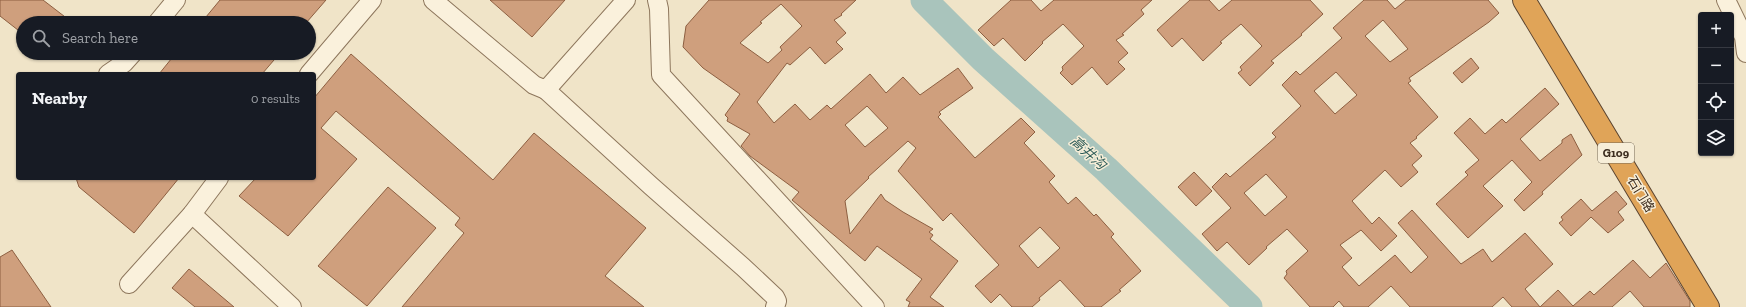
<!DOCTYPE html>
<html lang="en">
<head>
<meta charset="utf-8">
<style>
  body { margin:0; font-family:"Zilla Slab","Noto Sans SC",serif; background:#242831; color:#f1f3f6 }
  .controls { position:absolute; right:12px; top:12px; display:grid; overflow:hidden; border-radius:4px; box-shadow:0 1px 3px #0004 }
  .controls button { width:36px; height:36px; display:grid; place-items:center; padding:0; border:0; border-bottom:1px solid #363941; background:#171b24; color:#f1f3f6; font:20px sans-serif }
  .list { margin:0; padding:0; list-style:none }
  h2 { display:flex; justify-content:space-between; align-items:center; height:52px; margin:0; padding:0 16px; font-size:17px }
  h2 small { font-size:13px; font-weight:400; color:#9ea1a6 }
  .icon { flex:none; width:22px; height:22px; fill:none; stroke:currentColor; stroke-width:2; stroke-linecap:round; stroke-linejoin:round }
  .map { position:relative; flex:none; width:1746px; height:307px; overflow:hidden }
  .search { position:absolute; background:#171b24; box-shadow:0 1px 3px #0004; left:16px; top:16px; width:300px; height:44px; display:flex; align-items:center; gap:10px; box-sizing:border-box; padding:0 14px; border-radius:22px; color:#9ea1a6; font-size:15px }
  .panel { position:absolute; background:#171b24; box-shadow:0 1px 3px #0004; left:16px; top:72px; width:300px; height:108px; border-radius:4px }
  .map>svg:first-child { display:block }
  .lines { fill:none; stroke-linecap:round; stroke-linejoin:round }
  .river { stroke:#a9c4bc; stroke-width:27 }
  .building { fill:#cf9f7d; stroke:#8d5f41; fill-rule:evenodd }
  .minor-casing { stroke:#8d765c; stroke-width:20 }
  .highway-casing { stroke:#5b4430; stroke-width:24 }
  .minor { stroke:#faf1dc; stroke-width:18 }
  .highway { stroke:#e0a458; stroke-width:22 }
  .labels { text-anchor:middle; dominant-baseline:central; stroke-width:3; stroke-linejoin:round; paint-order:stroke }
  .shield { fill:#f7eed8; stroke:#756857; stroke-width:1 }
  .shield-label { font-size:12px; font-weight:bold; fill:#3d2e20 }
  .street-label { font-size:13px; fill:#3d2e20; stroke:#f7eed8 }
  .water-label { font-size:14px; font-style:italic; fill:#2f5d5a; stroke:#f7eed8 }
</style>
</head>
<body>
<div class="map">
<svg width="1746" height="307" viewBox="0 0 1746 307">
  <rect width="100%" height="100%" fill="#f0e4c8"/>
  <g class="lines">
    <!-- river -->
    <path class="river" d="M924,0l59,59 123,110 143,138"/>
  </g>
  <!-- building -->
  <g class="building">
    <path d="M0,0h43l30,23h-50v11l-23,-18z"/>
    <path d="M220,0h106l-20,23h-105z"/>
    <path d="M490,0h75l-33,37z"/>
    <path d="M709,0h147l-15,14 1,1 -8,5 12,13 -10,9 7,7 -18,15 -15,-17 -20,18 -3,-2 -30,39 17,21 21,-19 15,16 17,-15 4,4 39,-35 16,19 17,-16 17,18 38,-27 15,20 -34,24 2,2 -3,3 37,41 46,-40 14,14 -11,11 31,33 -6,6 19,22 8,-7 18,19 2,-2 18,20 -3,3 30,34 -22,19 2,1 -20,16h-16l-25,-27 -21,18 1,2 -8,7h-20l-12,-13 -9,9 -16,-17 24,-21 -48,-52 -8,8 -45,-50 18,-23 -8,-7 -40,36 1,1 -24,23 5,33 31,-40 4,6 18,12 30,17 -4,3 4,3 -3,4 28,22 -28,36 14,10h-36l2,-5 -4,-2 16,-21 -45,-33 -12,15 -73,-61 7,-8 -49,-36 -9,-10 9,-12 -23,-13 1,-3 -3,-3 15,-21 -37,-26 -20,-21 3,-21zM781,4l21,22 -22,21 2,3 -14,13 -28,-20 22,-20 -2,-1zM867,106l21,22 -23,19 -20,-22zM1040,227l20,21 -22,20 -19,-22z"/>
    <path d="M1011,0h20l10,11 13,-11h98l-11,10 3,4 -22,20 2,1 -8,5 12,13 -10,9 7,7 -18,16 -15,-18 -20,18 -12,-12 3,-3 -1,-3 22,-21 -21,-22 -21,18 1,1 -18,18 -22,-23 -9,8 -16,-16z"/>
    <path d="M1190,0h19l10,11 13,-11h78l13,14 -22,20 1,1 -31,26 3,2 -24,23 -12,-13 4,-3 -2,-3 22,-21 -21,-22 -21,18 2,1 -19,18 -21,-23 -10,9 -15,-17z"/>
    <path d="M1364,0h23l8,9 11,-9h82l11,13 -10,9 -80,56 2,3 -3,2 30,34 -22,20 1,1 -7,5 12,13 -10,9 6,7 -17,15 -16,-17 -33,31 20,23 7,-7 18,19 -16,15 -20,-21 -21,15 12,13 -10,9 17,19 36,-31 16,18 17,-16 -30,-34 14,-13 49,54 22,-15 9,13 33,-29 28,31 -28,25 15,18 18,-17 15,16 17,-15 4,4 39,-35 17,18 16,-15 24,38v6h-46l-14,-16 -18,16h-100l-9,-10 -11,10h-82l-19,-21 -23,21h-24l-5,-6 -6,6h-23l-26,-29 3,-4 -1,-3 22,-20 -21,-22 -21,18 1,1 -18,17 -22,-23 -10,9 -15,-17 29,-26 -19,-21 14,-14 4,4 46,-40 -4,-4 29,-27 -19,-21 14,-14 4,4 42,-37 -9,-10zM1383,20l25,29 -18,13 -25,-26zM1336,72l21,23 -22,19 -21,-23zM1266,174l21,23 -22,19 -21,-23z"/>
    <path d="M176,53h104l-18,21h-103z"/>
    <path d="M351,54l142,126 41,-47 112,95 -41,48 39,31h-242l62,-74 -9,-8 5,-7 -124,-107 -15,17 36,31 -69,77 -49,-40 17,-18h58v-80z"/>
    <path d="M1471,58l8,10 -17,15 -9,-10z"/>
    <path d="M1545,88l14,16 -39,35 20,22 22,-18v-3l9,-6 11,21 -40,37 1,2 -19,17 -10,-11 18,-18 -20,-22 -29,26 20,20 -35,32 -32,-34 32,-29 -3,-3 14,-12 -25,-27 16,-15 15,16 17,-15 4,4z"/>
    <path d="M1194,172l18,19 -16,15 -18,-19z"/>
    <path d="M76,178h103l-45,55 -55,-46z"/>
    <path d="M388,187l48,41 -69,78 -49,-40z"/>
    <path d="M1616,191l11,13 -9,8 6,8 -16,13 -17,-16 -20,19 -12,-13 4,-3 -2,-3 20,-18 11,12z"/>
    <path d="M12,250l39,57h-51v-50z"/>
    <path d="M189,269l45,38h-39l-23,-19z"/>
  </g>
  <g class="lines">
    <!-- minor casing -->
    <g class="minor-casing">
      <g id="minor">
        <path d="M433,0l101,85 12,5 80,-90"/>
        <path d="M657,0l2,9 2,66 214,232"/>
        <path d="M1726,0l18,37 2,16"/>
        <path d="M157,23l19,-23"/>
        <path d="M108,74l16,-11 9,-10"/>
        <path d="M309,74l63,-74"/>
        <path d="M546,90l105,96 92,81 32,30 2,4 -2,6"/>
        <path d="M192,214l100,93"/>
        <path d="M129,284l63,-70 27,-36"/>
      </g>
    </g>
    <!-- highway casing -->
    <g class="highway-casing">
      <path id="highway" d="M1524,0l184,307"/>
    </g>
    <!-- minor -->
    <use href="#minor" class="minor"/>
    <!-- highway -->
    <use href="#highway" class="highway"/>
  </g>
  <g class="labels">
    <!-- shield labels -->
    <rect class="shield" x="1598" y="143" width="36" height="20" rx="3"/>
    <g class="shield-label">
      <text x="1616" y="153">G109</text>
    </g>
    <!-- street labels -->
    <g class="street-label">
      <text transform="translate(1641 194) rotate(59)">石门路</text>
    </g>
    <!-- water labels -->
    <g class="water-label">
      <text transform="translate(1088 153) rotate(42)">高井沟</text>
    </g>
  </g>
</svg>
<div class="controls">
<button>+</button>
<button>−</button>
<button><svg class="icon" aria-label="locate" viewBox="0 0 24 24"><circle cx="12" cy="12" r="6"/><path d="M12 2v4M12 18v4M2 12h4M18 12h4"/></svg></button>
<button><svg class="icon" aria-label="layers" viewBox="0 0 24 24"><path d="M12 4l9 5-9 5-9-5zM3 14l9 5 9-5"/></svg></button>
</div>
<div class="search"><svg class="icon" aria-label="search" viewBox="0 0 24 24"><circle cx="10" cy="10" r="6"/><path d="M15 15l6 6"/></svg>Search here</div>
<section class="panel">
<h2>Nearby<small>0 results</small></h2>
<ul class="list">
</ul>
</section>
</div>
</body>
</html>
